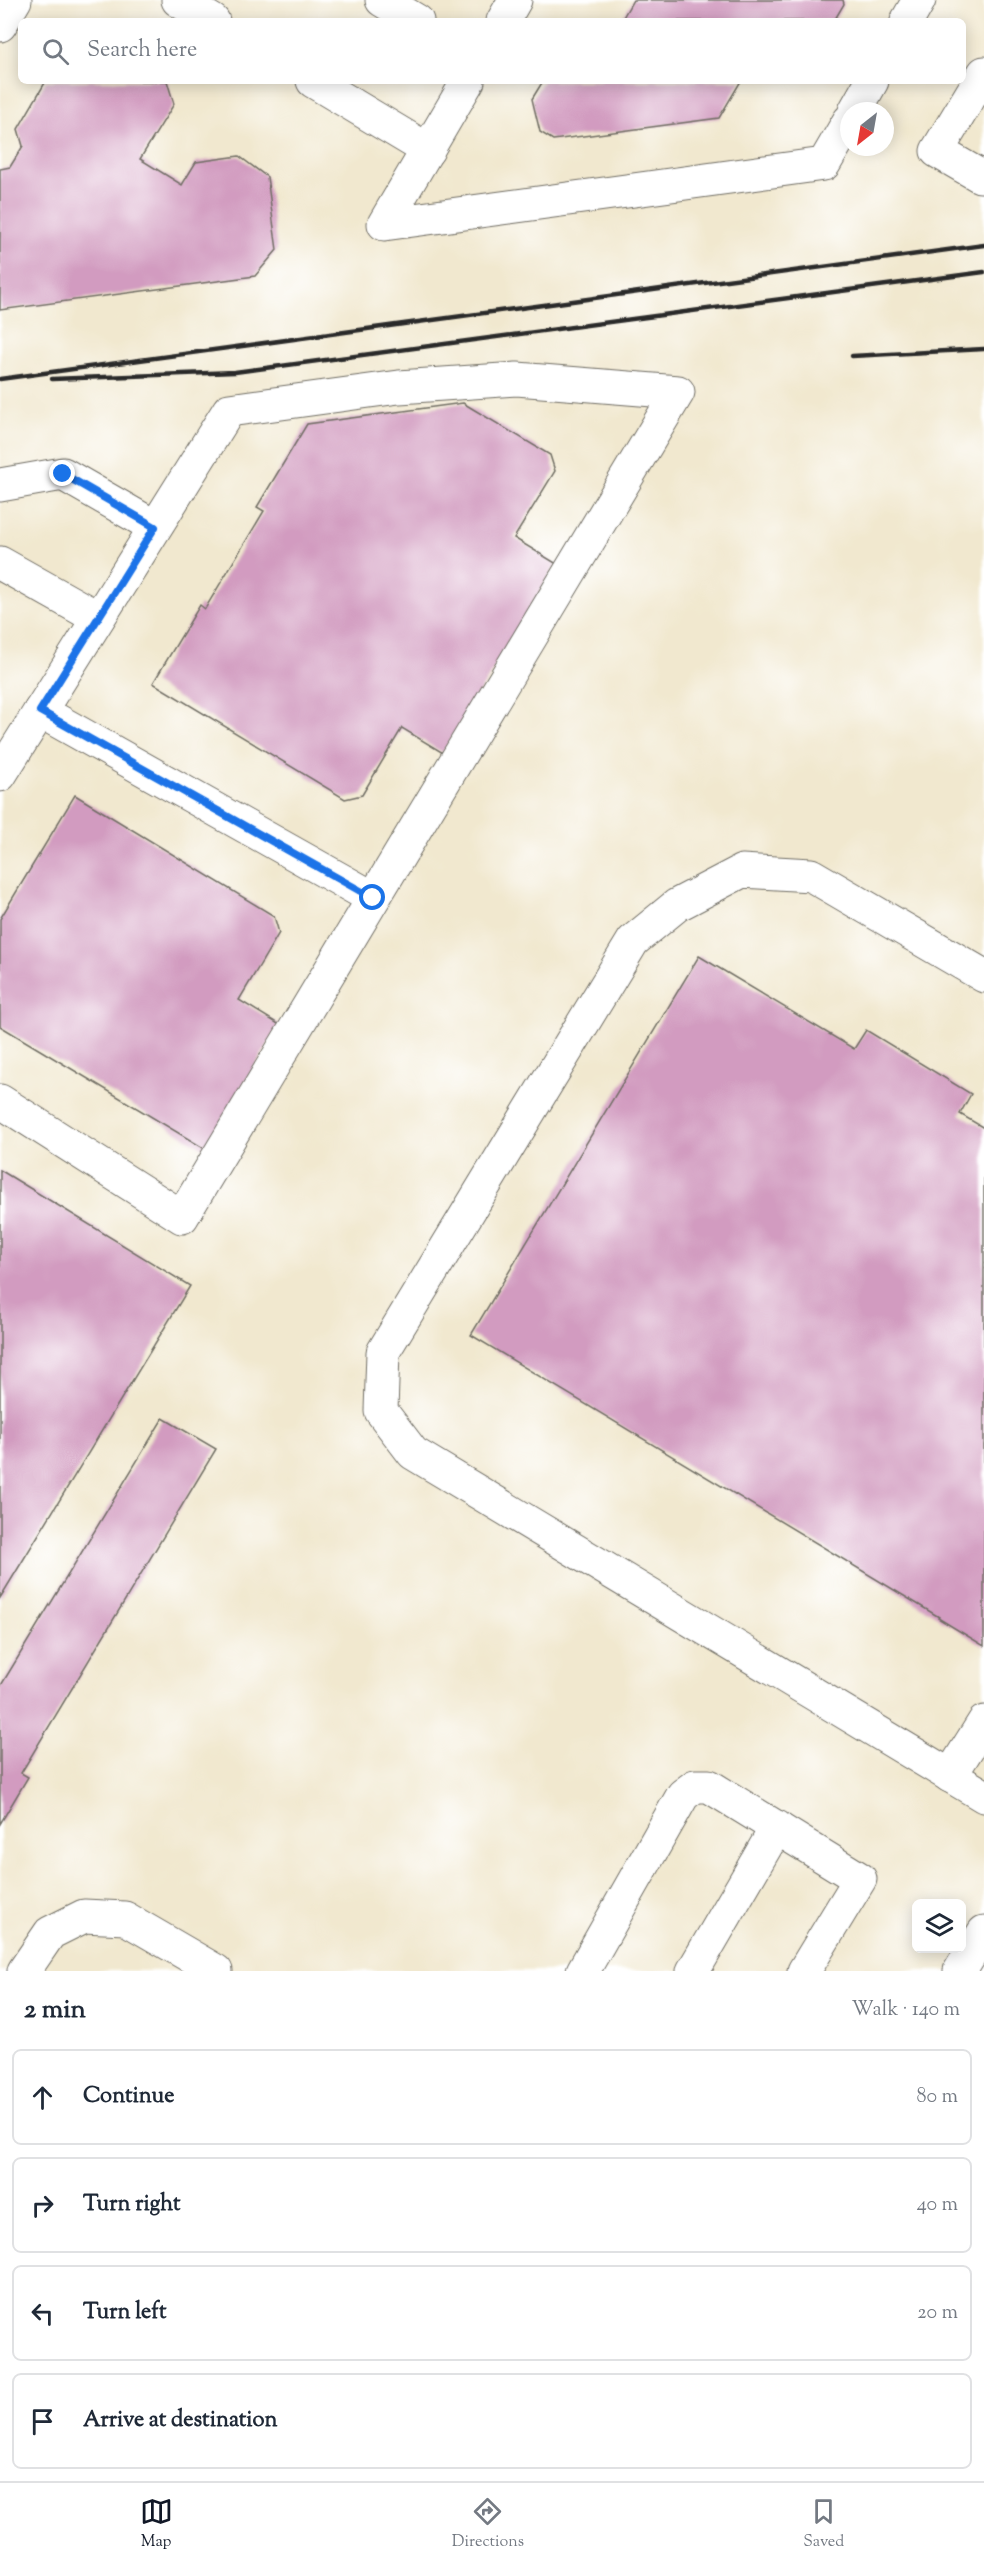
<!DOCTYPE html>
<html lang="en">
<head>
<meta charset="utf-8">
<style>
  body { margin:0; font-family:"Sorts Mill Goudy",serif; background:#f2f2f3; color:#1f2937 }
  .controls { position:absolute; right:18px; bottom:18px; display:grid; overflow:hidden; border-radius:9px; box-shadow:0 3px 15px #0003 }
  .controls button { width:54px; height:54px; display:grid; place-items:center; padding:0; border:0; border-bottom:2px solid #e0e1e3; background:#fff; color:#1f2937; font:30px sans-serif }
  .compass { position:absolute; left:840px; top:102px; width:54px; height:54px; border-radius:50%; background:#fff; box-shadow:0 3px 15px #0003; rotate:211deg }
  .stop { position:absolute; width:18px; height:18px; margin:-14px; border:4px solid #1a73e8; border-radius:50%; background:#fff }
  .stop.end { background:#1a73e8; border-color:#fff; box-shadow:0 2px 6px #0008 }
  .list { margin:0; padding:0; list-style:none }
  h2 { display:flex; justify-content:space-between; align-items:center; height:78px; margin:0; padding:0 24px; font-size:26px }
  h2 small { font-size:20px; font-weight:400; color:#747a83 }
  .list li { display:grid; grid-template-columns:39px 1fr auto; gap:18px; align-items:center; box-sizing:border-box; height:96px; margin:0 12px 12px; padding:0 12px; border:2px solid #e0e1e3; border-radius:9px }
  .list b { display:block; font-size:22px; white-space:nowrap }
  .list em { font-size:20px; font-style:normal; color:#747a83 }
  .icon { flex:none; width:33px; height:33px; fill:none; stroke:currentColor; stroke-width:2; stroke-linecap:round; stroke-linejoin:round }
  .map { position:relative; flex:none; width:984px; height:1971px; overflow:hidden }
  .search { position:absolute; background:#fff; box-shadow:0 3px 15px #0003; left:18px; right:18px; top:18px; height:66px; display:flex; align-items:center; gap:15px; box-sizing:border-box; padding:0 21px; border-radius:9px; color:#747a83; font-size:22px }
  .sheet { height:510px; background:#fff }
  nav { display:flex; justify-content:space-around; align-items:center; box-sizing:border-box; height:84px; border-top:2px solid #e0e1e3; background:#fff; font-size:16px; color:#747a83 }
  nav a { display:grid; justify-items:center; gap:3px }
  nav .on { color:#111827 }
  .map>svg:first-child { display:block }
  .building { fill:#d29bc0 }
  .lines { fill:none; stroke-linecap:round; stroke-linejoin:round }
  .minor-casing { stroke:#706d64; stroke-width:35 }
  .minor { stroke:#fff; stroke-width:33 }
  .rail { stroke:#2b2b2b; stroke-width:4.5 }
  .route { stroke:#1a73e8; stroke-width:8 }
</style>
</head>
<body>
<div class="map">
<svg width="984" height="1971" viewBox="0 0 984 1971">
  <rect width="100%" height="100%" fill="#fff"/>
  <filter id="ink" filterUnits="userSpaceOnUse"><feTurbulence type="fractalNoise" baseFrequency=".0167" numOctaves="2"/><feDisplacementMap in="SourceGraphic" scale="12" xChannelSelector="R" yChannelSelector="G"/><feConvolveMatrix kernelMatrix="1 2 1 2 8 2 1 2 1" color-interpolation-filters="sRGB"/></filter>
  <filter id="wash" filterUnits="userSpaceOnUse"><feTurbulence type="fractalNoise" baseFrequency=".008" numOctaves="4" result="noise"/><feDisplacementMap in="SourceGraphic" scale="24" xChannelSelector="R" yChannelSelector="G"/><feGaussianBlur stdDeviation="1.35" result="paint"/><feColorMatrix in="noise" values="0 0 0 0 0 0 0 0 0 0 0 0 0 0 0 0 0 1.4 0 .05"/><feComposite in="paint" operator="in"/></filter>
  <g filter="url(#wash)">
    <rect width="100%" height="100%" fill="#f1e8cf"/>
    <g id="blocks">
      <!-- building -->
      <g class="building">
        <path d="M633,0h210l1,4 -10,17h-213z"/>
        <path d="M46,81h121l7,23 -34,55 42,26 14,-23 43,-6 28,21 10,73 -22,26 -255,34v-141l10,-2 13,-21 -5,-17z"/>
        <path d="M543,81h198l-22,37 -166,22 -13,-8 -8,-33z"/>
        <path d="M463,403l87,52 5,16 -41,67 43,26 -114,189 -41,-25 -40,67 -17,4 -192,-116 47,-78 5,4 59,-98 -7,-4 50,-83z"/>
        <path d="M75,795l199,121 5,17 -40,67 41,25 -75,124 -205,-123v-107z"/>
        <path d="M699,956l155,93 12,-19 105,64 -11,20 24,14v518l-46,-28 1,-1 -468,-282z"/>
        <path d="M0,1170l190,116 -190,312z"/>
        <path d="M163,1418l53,31 -195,324 7,4 -28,47v-137z"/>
      </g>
    </g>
  </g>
  <g filter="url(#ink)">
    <use href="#blocks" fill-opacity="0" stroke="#706d64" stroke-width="1.5"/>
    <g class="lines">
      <!-- minor casing -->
      <g class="minor-casing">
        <g id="minor">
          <path d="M178,0l35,21"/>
          <path d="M382,0l35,21"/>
          <path d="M503,21l12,-21"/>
          <path d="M907,21l12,-21"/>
          <path d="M0,25l15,-25"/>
          <path d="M984,73l-47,78 43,25 4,-1"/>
          <path d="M313,81l115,69"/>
          <path d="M468,81l-84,143 440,-60 25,-43"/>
          <path d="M855,111l17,-30"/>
          <path d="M0,485l63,-11 92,53"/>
          <path d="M0,563l98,55"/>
          <path d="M40,711l333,187"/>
          <path d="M0,775l229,-365 170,-23 118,-8 161,13 -496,825 -182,-116"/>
          <path d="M984,976l-173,-101 -69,-4 -65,34 -44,36 -250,411 -2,59 32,42 571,343"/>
          <path d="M950,1776l34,-54"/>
          <path d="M24,1971l26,-38 34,-17 41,2 91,53"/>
          <path d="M583,1971l100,-176 12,-9h14l151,93 -56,92"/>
          <path d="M693,1971l84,-144"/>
          <path d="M960,1971l24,-39"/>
        </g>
      </g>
      <!-- minor -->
      <use href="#minor" class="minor"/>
      <!-- rail -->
      <g class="rail">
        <path d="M852,356l132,-7"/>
        <path d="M0,379l984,-134"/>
        <path d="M52,379l183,-7 749,-100"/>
      </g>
    </g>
  </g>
  <g class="lines" filter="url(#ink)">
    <!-- route -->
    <path class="route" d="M63,474l92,53 -115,184 333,187"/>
  </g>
</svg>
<div class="controls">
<button><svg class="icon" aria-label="layers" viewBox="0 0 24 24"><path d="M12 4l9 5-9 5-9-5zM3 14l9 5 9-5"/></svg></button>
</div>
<svg class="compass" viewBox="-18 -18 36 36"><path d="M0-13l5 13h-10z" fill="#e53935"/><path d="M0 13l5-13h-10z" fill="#747a83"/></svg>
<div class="stop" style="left:373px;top:898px"></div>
<div class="stop end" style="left:63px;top:474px"></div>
<div class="search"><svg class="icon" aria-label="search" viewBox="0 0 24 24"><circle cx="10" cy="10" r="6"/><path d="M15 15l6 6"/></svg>Search here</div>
</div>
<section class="sheet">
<h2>2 min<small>Walk · 140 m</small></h2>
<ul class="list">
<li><svg class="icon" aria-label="ahead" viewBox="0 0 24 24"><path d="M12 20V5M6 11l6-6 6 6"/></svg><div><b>Continue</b></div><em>80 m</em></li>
<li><svg class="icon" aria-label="right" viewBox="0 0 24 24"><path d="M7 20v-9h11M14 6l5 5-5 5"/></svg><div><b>Turn right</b></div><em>40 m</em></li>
<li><svg class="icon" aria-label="left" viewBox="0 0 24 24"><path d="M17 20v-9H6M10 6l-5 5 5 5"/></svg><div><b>Turn left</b></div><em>20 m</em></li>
<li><svg class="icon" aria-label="arrive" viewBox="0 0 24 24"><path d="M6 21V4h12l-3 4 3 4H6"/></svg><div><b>Arrive at destination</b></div></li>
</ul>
</section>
<nav>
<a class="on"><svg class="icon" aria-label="map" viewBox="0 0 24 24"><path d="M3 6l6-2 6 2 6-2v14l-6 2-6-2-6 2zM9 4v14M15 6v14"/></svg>Map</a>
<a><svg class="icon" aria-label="directions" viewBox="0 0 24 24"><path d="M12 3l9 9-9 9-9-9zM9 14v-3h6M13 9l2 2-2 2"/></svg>Directions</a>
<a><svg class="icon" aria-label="saved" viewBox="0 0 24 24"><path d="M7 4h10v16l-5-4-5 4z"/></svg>Saved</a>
</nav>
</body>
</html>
